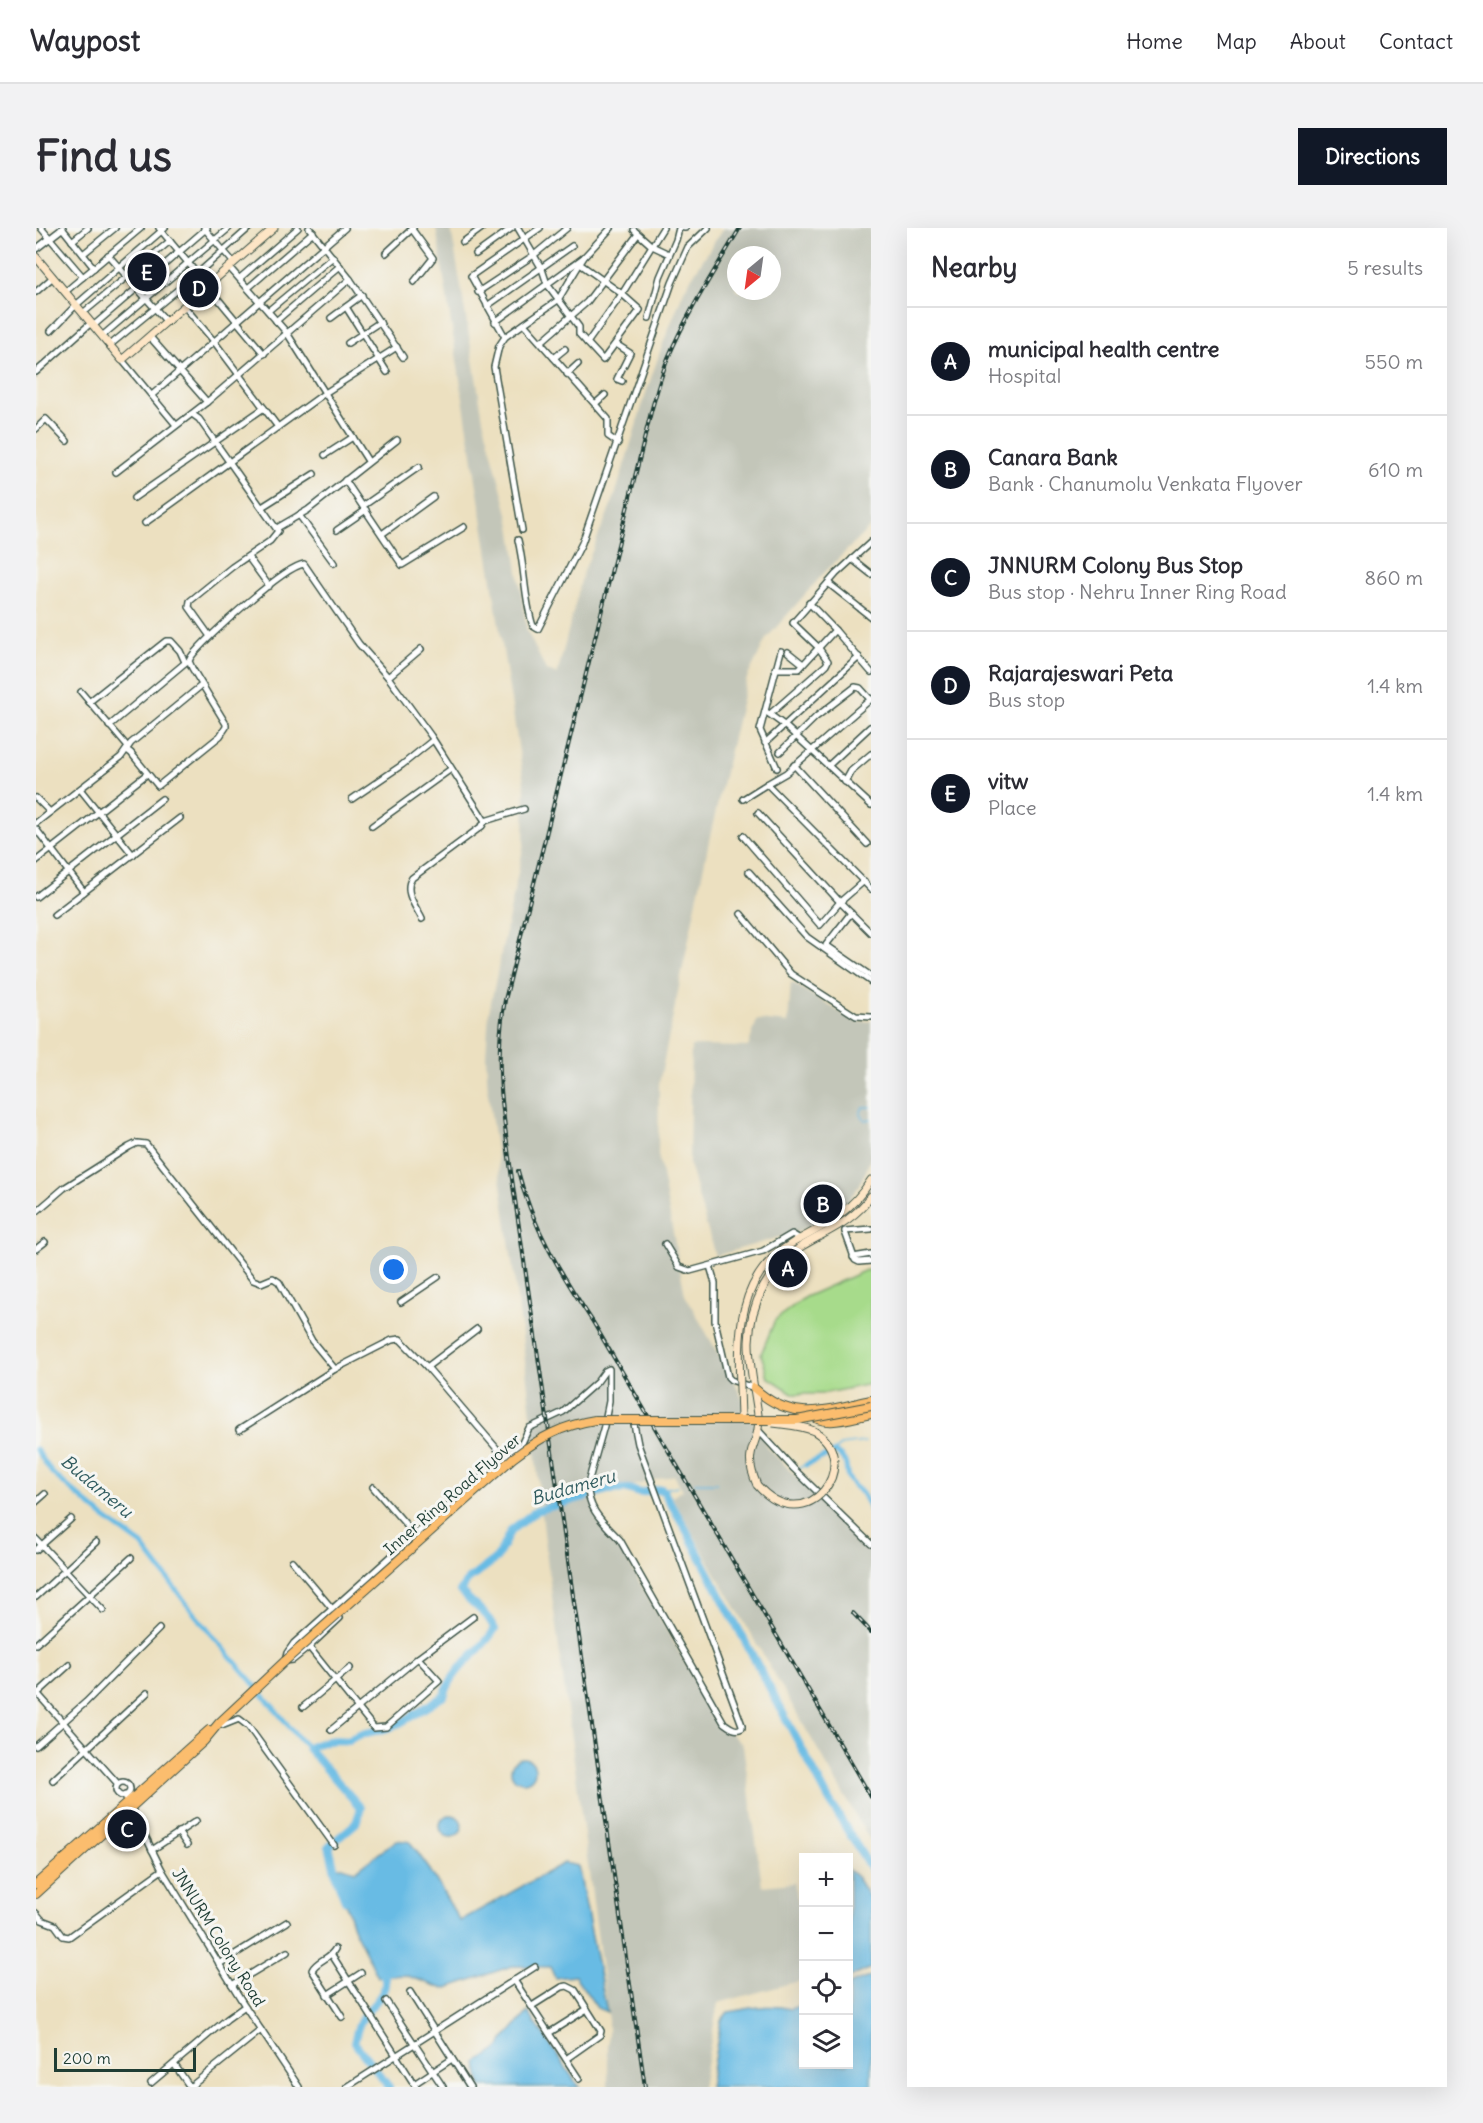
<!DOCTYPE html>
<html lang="en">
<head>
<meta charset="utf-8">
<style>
  body { margin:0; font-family:Delius,sans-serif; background:#f2f2f3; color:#2b2b33 }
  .controls { position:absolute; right:18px; bottom:18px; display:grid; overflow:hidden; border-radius:0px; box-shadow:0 6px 24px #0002 }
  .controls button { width:54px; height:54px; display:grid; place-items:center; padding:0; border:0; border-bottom:2px solid #e1e1e2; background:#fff; color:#2b2b33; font:30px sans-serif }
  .compass { position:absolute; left:691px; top:18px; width:54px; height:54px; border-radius:50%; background:#fff; box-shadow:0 6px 24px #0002; rotate:209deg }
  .scale { position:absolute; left:18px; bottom:15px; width:142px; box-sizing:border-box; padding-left:6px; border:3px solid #1f3d34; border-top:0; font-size:16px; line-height:21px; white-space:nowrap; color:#1f3d34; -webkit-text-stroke:4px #f6f6f2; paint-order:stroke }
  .you { position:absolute; left:358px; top:1042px; width:21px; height:21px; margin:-15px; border:4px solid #fff; border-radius:50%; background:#1a73e8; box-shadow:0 0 0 9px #1a73e833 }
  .badge { display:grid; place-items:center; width:39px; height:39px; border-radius:50%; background:#111827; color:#fff; font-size:20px; font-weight:700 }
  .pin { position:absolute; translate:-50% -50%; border:3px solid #fff; box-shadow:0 2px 6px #0006 }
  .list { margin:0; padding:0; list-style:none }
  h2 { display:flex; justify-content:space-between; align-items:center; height:78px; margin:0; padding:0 24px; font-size:26px }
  h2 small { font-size:20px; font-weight:400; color:#7c7c81 }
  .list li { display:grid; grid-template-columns:39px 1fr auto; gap:18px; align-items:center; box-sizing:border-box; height:108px; padding:0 24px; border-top:2px solid #e1e1e2 }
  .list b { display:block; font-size:22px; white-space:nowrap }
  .list p { margin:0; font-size:20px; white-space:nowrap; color:#7c7c81 }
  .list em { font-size:20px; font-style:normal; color:#7c7c81 }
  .icon { flex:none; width:33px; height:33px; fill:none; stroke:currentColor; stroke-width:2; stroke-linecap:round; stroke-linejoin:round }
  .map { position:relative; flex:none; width:835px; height:1859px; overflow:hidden; border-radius:0px }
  header { display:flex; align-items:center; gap:36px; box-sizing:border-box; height:84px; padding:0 30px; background:#fff; border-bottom:2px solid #e1e1e2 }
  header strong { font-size:28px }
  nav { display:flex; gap:33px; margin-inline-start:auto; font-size:21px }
  .intro { display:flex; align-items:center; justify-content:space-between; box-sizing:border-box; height:144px; padding:0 36px }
  h1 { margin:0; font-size:42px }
  .button { padding:15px 27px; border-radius:0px; background:#111827; color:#fff; font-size:21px; font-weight:700 }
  main { display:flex; gap:36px; padding:0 36px }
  aside { flex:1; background:#fff; border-radius:0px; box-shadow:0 6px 24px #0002 }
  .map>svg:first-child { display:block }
  .industrial { fill:#c3c6b9; fill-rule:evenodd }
  .green { fill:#a7db8b; stroke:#638c60; stroke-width:1.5 }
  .water { fill:#68bbe4; stroke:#447c8c; stroke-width:1.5 }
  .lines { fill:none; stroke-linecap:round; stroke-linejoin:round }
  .stream { stroke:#68bbe4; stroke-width:1.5 }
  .canal { stroke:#68bbe4; stroke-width:5 }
  .river { stroke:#68bbe4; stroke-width:8 }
  .street-casing { stroke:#3e5549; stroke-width:8 }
  .secondary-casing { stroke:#3e5549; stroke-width:9 }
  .primary-casing { stroke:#3e5549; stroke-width:10 }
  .street { stroke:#fff; stroke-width:5 }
  .secondary { stroke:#fde5c5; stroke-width:7 }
  .primary { stroke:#fbbd6e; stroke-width:8 }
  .rail-casing { stroke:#1f3d34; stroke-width:4 }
  .rail { stroke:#f6f6f2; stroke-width:1.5; stroke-dasharray:4.5; stroke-linecap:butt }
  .secondary-bridge-casing { stroke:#3e5549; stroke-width:9; stroke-linecap:butt }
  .primary-bridge-casing { stroke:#3e5549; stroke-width:10; stroke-linecap:butt }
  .secondary-bridge { stroke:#fde5c5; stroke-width:7 }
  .primary-bridge { stroke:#fbbd6e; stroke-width:8 }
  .labels { text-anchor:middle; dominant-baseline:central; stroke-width:6; stroke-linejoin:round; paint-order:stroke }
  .street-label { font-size:16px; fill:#1f3d34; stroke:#f6f6f2 }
  .water-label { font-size:18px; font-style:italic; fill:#315c60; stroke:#f6f6f2 }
</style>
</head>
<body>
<header>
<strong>Waypost</strong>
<nav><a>Home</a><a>Map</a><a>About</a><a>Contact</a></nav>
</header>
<div class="intro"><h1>Find us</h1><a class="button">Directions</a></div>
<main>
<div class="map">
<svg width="835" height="1859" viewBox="0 0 835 1859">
  <rect width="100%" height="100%" fill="#f6f6f2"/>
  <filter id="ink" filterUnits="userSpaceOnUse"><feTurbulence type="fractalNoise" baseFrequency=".0167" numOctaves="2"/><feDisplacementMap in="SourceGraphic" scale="12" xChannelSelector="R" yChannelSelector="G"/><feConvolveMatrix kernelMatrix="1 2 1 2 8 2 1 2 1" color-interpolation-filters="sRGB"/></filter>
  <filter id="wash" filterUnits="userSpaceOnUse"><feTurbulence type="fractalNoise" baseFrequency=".008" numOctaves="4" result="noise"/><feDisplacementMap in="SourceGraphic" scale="24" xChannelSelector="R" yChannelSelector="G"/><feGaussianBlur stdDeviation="1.35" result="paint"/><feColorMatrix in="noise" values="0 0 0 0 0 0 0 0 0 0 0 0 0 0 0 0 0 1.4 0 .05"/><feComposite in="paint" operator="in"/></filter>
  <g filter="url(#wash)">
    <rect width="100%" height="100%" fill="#ece0c0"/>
    <!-- industrial -->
    <g class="industrial">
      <path d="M400,0h15l32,191 28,106 16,106 19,39 11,5 26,-102 32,-77 31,-103 16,-47 23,-58 38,-60h148v298l-48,48 -57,65 -19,39 -37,158 -51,248 -1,70 27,141 49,87 34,66 90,91 13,15v288l-199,-345 11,-7 -9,-15 -84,22 10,21 21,31 99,175 23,21 19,141 32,-3 9,40v57l-85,23 -16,84h-94v-73l-61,-455 -26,-234 -33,-232 -2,-37 3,-44 35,-168 1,-55zM700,27h36v36h-36z"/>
      <path d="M755,754l65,40 15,-1v135l-5,15 -10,19 -16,21 -43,21 -82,24 -26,-92 2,-118 57,1 9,-27 31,3z"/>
    </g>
    <!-- green -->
    <path class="green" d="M830,1042l5,1v113l-50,10h-27l-26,-17 -7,-23 14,-34 30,-23z"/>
    <!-- water -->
    <g class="water">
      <circle cx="487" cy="1542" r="12"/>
      <circle cx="415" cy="1598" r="11"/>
      <path d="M361,1612l13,2 20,28 30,51 104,-58 14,3 29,146 -10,-4 -22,-32 -20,2 -5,-11 -38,-1 -68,23 -39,-14 -27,2 -25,-50 -19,-60h8l13,4z"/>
      <path d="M813,1642l7,6 15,24v68l-22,10z"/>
      <path d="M835,1748v111h-162l12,-66 7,-9c21,-3 43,-9 63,-3l12,-5 1,60h44l1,-79z"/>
      <path d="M492,1784l51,75h-98l-4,-24 24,-16 3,-7z"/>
    </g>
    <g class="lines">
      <!-- stream -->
      <g class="stream">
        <path d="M835,879h-8l-3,7 5,6 6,-1"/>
        <path d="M799,1224l5,-7 25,-3"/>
        <path d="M762,1240l8,-3"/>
        <path d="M659,1255h22"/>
        <path d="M626,1261l16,-3"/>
      </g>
      <!-- canal -->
      <g class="canal">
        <path d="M0,1221l16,24 50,43 40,29 50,66 78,92 30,37 8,8"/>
        <path d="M770,1237l29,-13c18,12 7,17 15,29 3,6 11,9 13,14 3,5 6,12 8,18"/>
      </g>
      <!-- river -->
      <g class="river">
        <path d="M309,1672l-8,-21 -8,-33 27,-23 5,-15 -53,-60c14,-7 24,-9 40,-7 14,-11 32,-8 48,-16 17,-8 32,-20 48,-29 10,-31 35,-41 51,-67l-8,-13 -27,-25 8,-11 29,-22 14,-28 25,-19 72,-21 21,-1 10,4 23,-4 21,35 146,276 42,69"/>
        <path d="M344,1741c16,20 -9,35 -18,50 -4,6 -6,16 -8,23l35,45"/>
      </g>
    </g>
  </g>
  <g filter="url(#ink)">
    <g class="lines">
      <!-- street casing -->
      <g class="street-casing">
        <g id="street">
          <path d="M5,0l42,49"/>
          <path d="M26,0l32,40"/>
          <path d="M123,0l105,126"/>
          <path d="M168,0l30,35"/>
          <path d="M273,0l41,51 53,78"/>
          <path d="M375,0l22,30 -19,24"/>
          <path d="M482,0l24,41 5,15 32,43v7l24,26 37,-50 -18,-16 -42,-30"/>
          <path d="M648,0h1"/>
          <path d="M598,2l18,16 17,8"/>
          <path d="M36,13l16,-13"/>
          <path d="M427,14l19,-14"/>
          <path d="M0,21l27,-21"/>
          <path d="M350,25l27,-25"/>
          <path d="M47,26l32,-26"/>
          <path d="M440,26l36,-26"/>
          <path d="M72,27l59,67"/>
          <path d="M193,39l58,66 81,128"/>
          <path d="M204,50l58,-50"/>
          <path d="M212,60l65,-56"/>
          <path d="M0,64l17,-15"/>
          <path d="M29,64l76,-64"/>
          <path d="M442,64l56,-37 33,-27"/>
          <path d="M148,78l29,34 65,87"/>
          <path d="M451,78l85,-60"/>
          <path d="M310,79l41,65"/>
          <path d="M232,83l65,-54"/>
          <path d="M47,85l87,-72"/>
          <path d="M295,90l31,-23"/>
          <path d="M613,90l11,-41 16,-37 3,-12"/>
          <path d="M240,93l64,-55"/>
          <path d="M459,94l88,-64"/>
          <path d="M488,96l84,95v17l10,7"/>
          <path d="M57,98l114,-98"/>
          <path d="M15,103l25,-26 89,-77"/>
          <path d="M66,108l127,-108"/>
          <path d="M114,109l57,65"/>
          <path d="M469,109l-34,-61 69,-48"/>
          <path d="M505,114l46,-40 51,-68"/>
          <path d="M312,115l32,-21"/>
          <path d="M551,115l35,-49 41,-66"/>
          <path d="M580,116l14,9 -13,26 5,2"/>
          <path d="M74,117l87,-71 52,-46"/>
          <path d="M518,130l11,-9"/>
          <path d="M86,132l54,65"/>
          <path d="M0,144l55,-49"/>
          <path d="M531,146l11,-10"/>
          <path d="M116,167l193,-167"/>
          <path d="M559,176l10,-9"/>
          <path d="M156,186l7,5 79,112 -8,10 -38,26 -42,34 -1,6 20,28"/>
          <path d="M0,201l10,-10 21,22"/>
          <path d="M289,227l28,-18"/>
          <path d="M80,244l91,-70 143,-123"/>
          <path d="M309,252l57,85 62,-38"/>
          <path d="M98,270l130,-90"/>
          <path d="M327,278l56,-39"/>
          <path d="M226,279l52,-33"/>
          <path d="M263,287l35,48"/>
          <path d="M109,295l180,-130 72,-46"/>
          <path d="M241,300l31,-18 89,-70"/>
          <path d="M301,302l29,-20"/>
          <path d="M486,302l-28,-163 5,-21 6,-9 53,-37 26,-43 27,-29"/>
          <path d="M346,306l51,-37"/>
          <path d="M482,312c7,28 6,59 15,86l5,3 44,-86 90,-260 16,-36 20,-19"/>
          <path d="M212,329l21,29"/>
          <path d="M816,331l19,15"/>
          <path d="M792,355l43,34"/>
          <path d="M773,375l26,27 36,42"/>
          <path d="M745,423l-16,60 19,14 87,80"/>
          <path d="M752,424l15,12"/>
          <path d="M739,441h24l36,-39"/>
          <path d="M352,449l33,-28"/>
          <path d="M45,464l46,54"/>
          <path d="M835,471l-85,74 -19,11 104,105"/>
          <path d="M53,474l77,-61h5l9,10 5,11"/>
          <path d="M729,483l-5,19 17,38"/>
          <path d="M734,486l56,-49 2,-4 -10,-14 -25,-24 43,-49 35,-32"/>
          <path d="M73,498l77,-64"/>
          <path d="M729,515l94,-86"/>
          <path d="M91,522l4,3 27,33 62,-50 6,-9v-3l-34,-56 -3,-7 2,-4c13,-18 94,-91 113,-93l55,80 29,33 43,59 54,85 -3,5 -70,52c-9,13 4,29 10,41"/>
          <path d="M744,524l36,-35 39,-30 5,1 10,11"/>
          <path d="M758,537l73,79"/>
          <path d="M792,538l42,-39"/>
          <path d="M809,554l6,-11 20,-17"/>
          <path d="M44,561l53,66"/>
          <path d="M0,570l14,14"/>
          <path d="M316,571l50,-34 31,-25"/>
          <path d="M707,571l24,-15"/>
          <path d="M722,585l82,89 24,-21"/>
          <path d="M449,593l39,-12"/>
          <path d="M0,595l85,-66 10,-14 71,-58"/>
          <path d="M336,598l79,-57"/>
          <path d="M0,601l48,63"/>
          <path d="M707,608l77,89 20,-23 31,31"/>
          <path d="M0,633l111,-87"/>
          <path d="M713,644l58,65 64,45"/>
          <path d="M0,669l126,-98"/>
          <path d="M815,685l-25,32 45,31"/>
          <path d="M705,686l50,60 65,42 15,1"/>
          <path d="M18,687l126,-97"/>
          <path d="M0,984l28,-24 65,-41 8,-4 9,1 107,136 8,3 12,-5 6,4 33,59 23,28"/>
          <path d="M809,1003l26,-2"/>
          <path d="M809,1004l10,28 4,2 12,-1"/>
          <path d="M629,1016l14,23 11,4 73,-20 29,-17 8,5"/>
          <path d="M0,1021l9,-7"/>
          <path d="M817,1029l18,-3"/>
          <path d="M674,1038l5,17v38l13,56 3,3 23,8"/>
          <path d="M365,1074l37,-25"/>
          <path d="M391,1139l50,-38"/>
          <path d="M203,1202l96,-61 57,-29 8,-1 27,28 77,90 -89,78 -42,-48"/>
          <path d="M722,1202l36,39 77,75"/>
          <path d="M468,1229l17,-12 8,-17 34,-16 34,-30 8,-11 4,-2v32l-5,25 -16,57c-2,26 16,40 32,57l104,183c6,4 11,9 18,5v-3l-104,-281 -5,-25"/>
          <path d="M0,1274l9,-8"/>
          <path d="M0,1311l67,71"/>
          <path d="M0,1322l35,-31"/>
          <path d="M256,1333l48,57 -31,29 65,81 12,-1 53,-46 -21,-23"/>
          <path d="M0,1369l60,-55"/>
          <path d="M0,1416l95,-86"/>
          <path d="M273,1419l-16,13 -8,1 2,-8 7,-10 121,-108"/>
          <path d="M0,1464l82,92"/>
          <path d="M1,1466l32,-29"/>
          <path d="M267,1479l47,-39"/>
          <path d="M183,1495l5,2 15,-6 9,7 86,119"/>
          <path d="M295,1502l87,-72 55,-41"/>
          <path d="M0,1518l50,-44 73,-73"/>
          <path d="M17,1552l94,-87"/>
          <circle cx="87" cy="1561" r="7"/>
          <path d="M89,1567l37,75 83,136 54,81"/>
          <path d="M142,1604l9,13"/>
          <path d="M116,1622l44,-29"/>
          <path d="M0,1685l6,7 13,5 8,11 6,1 93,-67"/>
          <path d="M299,1721c-5,10 -18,11 -23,21l30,47"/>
          <path d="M296,1727l84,132"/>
          <path d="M183,1736l68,-42"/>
          <path d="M478,1752l65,99"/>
          <path d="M196,1757l55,-33"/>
          <path d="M374,1764l60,95"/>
          <path d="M291,1767l34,-22"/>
          <path d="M350,1773l57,86"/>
          <path d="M496,1778l30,-19 5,-1 8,4 26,41 -1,4 -34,24"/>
          <path d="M513,1805l38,-24"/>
          <path d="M138,1836l16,23"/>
          <path d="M115,1855l76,-64 18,-13"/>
          <path d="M378,1856l38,-25"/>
          <path d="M154,1859l71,-57"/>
          <path d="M311,1859l188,-120"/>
        </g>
      </g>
      <!-- secondary casing -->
      <g class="secondary-casing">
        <g id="secondary">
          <path d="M0,29l86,103 152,-132"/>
          <path d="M758,1014c31,-16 58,-31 77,-62"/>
          <path d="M721,1257c-17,-38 5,-39 1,-70 -3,-24 -9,-49 -9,-73 1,-38 20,-76 53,-96 25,-15 52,-25 69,-50"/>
        </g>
      </g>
      <!-- primary casing -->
      <g class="primary-casing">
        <g id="primary">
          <path d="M718,1160c39,36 71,22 117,12"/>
          <path d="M773,1185c14,16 44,4 62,1"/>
          <path d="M0,1656l173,-154"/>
          <path d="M0,1666l168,-153 15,-18 66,-62"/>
        </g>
      </g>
      <!-- street -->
      <use href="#street" class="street"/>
      <!-- secondary -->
      <use href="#secondary" class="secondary"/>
      <!-- primary -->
      <use href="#primary" class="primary"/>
      <!-- rail casing -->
      <g class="rail-casing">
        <g id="rail">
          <path d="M482,943c14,56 44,104 75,151l278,475"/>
          <path d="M817,1385l18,19"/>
          <path d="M609,1859l-133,-908c-8,-61 -19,-117 -7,-179l146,-588c5,-18 10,-36 17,-54 19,-45 47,-88 72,-130"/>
        </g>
      </g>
      <!-- rail -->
      <use href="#rail" class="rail"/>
      <!-- secondary-bridge casing -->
      <g class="secondary-bridge-casing">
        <g id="secondary-bridge">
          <path d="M705,1192c-1,-66 -14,-139 53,-178"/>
          <path d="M721,1257c51,58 108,-25 57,-54 -13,-6 -27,-6 -41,-8"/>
        </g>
      </g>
      <!-- primary-bridge casing -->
      <g class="primary-bridge-casing">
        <path id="primary-bridge" d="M249,1433l228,-203c26,-20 50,-33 82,-38h202l74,-14"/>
      </g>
      <!-- secondary-bridge -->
      <use href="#secondary-bridge" class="secondary-bridge"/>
      <!-- primary-bridge -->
      <use href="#primary-bridge" class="primary-bridge"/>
    </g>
  </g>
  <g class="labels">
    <!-- street labels -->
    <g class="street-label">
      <text transform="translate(416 1266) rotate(-41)">Inner Ring Road Flyover</text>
      <text transform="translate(183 1709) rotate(58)">JNNURM Colony Road</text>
    </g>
    <!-- water labels -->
    <g class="water-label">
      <text transform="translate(61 1258) rotate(40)">Budameru</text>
      <text transform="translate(537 1259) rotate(-16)">Budameru</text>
    </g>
  </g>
</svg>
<div class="controls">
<button>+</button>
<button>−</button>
<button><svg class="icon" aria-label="locate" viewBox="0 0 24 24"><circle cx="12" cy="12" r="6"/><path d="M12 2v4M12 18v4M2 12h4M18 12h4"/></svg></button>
<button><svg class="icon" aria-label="layers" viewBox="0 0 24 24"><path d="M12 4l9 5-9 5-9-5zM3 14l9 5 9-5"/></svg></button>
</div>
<svg class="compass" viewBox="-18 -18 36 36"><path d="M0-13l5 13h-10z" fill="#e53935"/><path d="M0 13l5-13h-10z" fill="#7c7c81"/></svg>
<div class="scale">200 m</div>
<div class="you"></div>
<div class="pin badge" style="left:752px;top:1040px">A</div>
<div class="pin badge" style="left:787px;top:976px">B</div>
<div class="pin badge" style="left:91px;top:1601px">C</div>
<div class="pin badge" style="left:163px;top:60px">D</div>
<div class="pin badge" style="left:111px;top:44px">E</div>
</div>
<aside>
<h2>Nearby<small>5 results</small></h2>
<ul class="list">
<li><span class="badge">A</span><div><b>municipal health centre</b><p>Hospital</p></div><em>550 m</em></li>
<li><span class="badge">B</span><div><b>Canara Bank</b><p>Bank · Chanumolu Venkata Flyover</p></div><em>610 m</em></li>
<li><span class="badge">C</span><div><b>JNNURM Colony Bus Stop</b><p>Bus stop · Nehru Inner Ring Road</p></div><em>860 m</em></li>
<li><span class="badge">D</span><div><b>Rajarajeswari Peta</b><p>Bus stop</p></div><em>1.4 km</em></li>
<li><span class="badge">E</span><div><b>vitw</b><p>Place</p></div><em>1.4 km</em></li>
</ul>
</aside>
</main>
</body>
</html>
